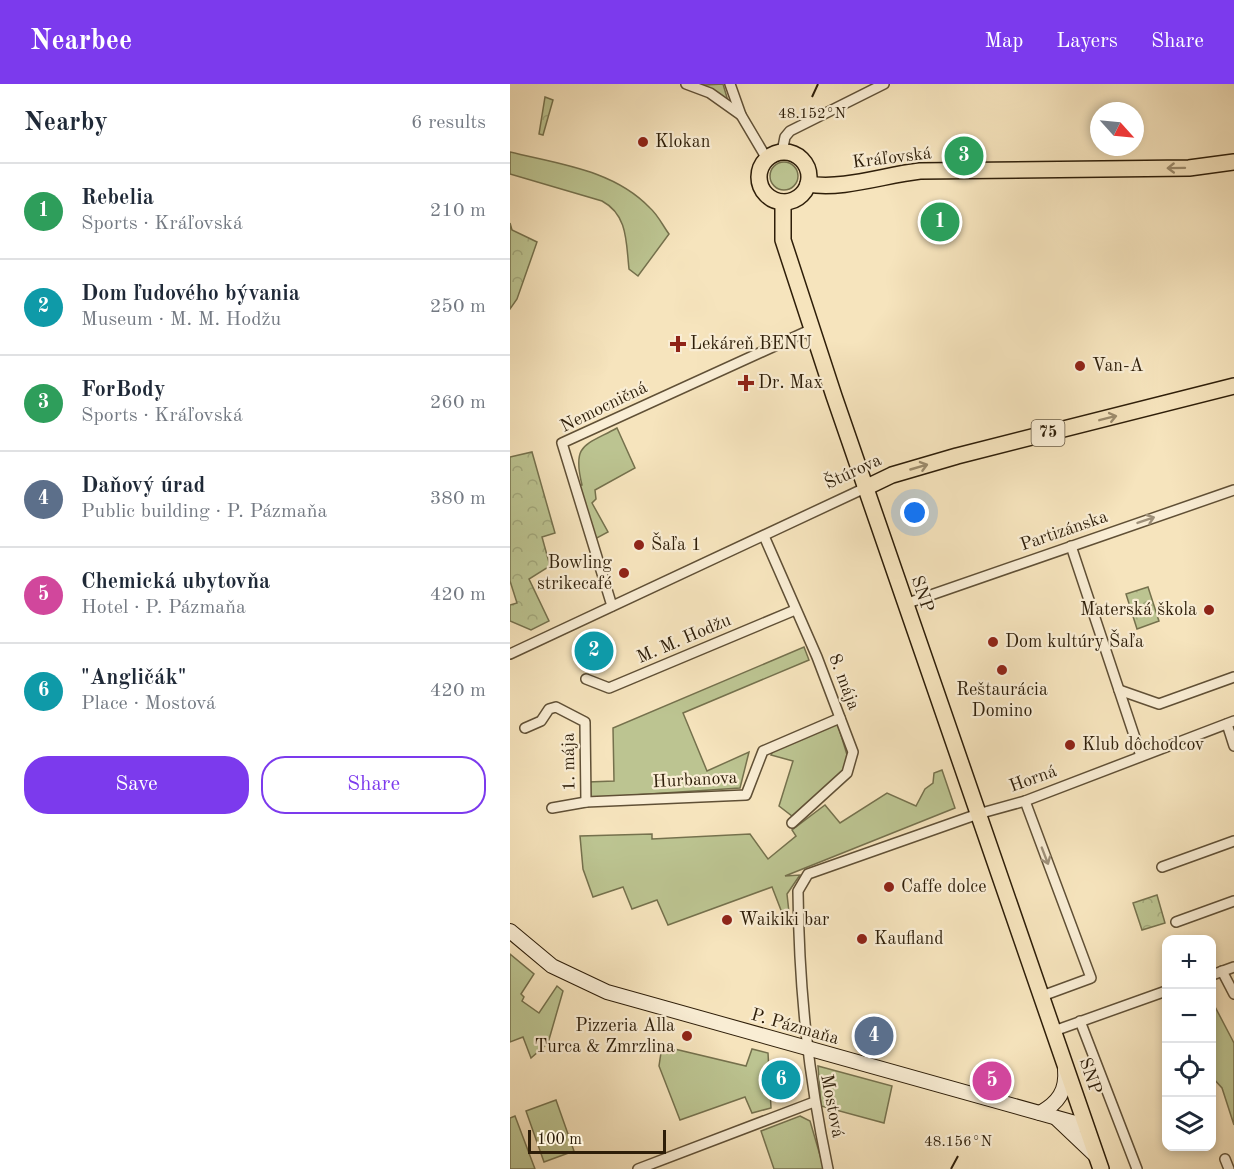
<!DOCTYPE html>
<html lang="en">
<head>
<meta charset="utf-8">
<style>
  body { margin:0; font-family:"Old Standard TT",serif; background:#f6f6f7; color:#1f2937 }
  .controls { position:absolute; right:18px; bottom:18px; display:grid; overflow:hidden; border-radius:12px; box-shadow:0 3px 9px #0003 }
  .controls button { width:54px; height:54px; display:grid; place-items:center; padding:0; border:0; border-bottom:2px solid #e0e1e3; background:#fff; color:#1f2937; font:30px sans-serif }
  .compass { position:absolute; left:580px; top:18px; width:54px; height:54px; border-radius:50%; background:#fff; box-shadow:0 3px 9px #0003; rotate:117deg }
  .scale { position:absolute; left:18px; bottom:15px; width:138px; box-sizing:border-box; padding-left:6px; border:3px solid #2e1e09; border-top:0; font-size:16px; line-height:21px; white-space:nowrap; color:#2e1e09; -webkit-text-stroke:4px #f9edd4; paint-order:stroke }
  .you { position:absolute; left:405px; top:429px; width:21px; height:21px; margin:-15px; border:4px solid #fff; border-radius:50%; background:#1a73e8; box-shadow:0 0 0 9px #1a73e833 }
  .badge { display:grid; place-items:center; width:39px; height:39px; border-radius:50%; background:#7c3aed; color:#fff; font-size:20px; font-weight:700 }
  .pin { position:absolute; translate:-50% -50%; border:3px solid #fff; box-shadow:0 2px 6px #0006 }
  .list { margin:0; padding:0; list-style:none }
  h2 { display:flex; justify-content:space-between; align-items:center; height:78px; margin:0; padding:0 24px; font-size:26px }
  h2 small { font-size:20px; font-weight:400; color:#747a83 }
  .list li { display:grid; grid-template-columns:39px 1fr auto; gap:18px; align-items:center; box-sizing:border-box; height:96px; padding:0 24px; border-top:2px solid #e0e1e3 }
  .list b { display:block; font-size:22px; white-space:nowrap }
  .list p { margin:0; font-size:20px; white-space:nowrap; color:#747a83 }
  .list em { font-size:20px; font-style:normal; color:#747a83 }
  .actions { display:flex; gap:12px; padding:18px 24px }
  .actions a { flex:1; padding:14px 0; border:2px solid #7c3aed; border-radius:24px; text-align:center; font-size:21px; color:#7c3aed }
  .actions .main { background:#7c3aed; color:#fff }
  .icon { flex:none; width:33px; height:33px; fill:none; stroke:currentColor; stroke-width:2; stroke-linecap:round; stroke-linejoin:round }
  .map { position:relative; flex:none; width:724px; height:1085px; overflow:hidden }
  header { display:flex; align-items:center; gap:36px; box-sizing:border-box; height:84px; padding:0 30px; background:#7c3aed; color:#fff }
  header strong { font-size:28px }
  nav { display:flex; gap:33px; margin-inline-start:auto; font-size:21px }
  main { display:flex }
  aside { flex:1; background:#fff }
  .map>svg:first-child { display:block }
  .green { fill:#bcc491; stroke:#75714d; stroke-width:1.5 }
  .park { fill:url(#park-crowns); stroke:#75714d; stroke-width:1.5 }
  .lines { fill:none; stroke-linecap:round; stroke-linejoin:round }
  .minor-casing { stroke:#605036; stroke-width:12 }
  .secondary-casing { stroke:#2e1e09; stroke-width:16 }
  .primary-casing { stroke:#2e1e09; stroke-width:18 }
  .minor { stroke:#f9edd4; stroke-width:9 }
  .secondary { stroke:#f9edd4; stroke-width:14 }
  .primary { stroke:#f6e4bd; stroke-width:15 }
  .oneway { stroke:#9c8b6c }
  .oneway2 { stroke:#9e9079 }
  .ticks { fill:none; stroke:#2e1e09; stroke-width:2 }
  .poi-dot { fill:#8f2418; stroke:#f9edd4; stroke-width:2 }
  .labels { text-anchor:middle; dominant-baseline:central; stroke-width:4.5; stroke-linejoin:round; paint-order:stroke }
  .shield { fill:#f9edd4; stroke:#6b5c46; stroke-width:1.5 }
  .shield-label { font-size:16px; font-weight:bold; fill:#2e1e09 }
  .poi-label { font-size:18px; fill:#2e1e09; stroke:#f9edd4; text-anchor:start }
  .street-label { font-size:18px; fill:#2e1e09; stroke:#f9edd4 }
  .ticks-label { font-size:15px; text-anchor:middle; fill:#2e1e09; stroke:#f9edd4; stroke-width:4.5; stroke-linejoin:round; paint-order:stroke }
</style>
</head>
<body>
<header>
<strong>Nearbee</strong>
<nav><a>Map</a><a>Layers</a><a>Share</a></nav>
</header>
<main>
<aside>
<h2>Nearby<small>6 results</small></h2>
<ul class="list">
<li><span class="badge" style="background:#2e9e5b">1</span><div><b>Rebelia</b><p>Sports · Kráľovská</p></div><em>210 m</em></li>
<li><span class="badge" style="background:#0f9aa8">2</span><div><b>Dom ľudového bývania</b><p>Museum · M. M. Hodžu</p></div><em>250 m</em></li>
<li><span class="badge" style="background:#2e9e5b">3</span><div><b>ForBody</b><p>Sports · Kráľovská</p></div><em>260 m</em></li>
<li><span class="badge" style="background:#5c6f8a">4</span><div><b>Daňový úrad</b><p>Public building · P. Pázmaňa</p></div><em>380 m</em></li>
<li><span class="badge" style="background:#d1479c">5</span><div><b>Chemická ubytovňa</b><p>Hotel · P. Pázmaňa</p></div><em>420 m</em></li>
<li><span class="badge" style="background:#0f9aa8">6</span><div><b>&quot;Angličák&quot;</b><p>Place · Mostová</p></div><em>420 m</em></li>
</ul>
<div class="actions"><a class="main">Save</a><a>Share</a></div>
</aside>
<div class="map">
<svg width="724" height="1085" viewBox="0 0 724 1085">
  <defs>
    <pattern id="park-crowns" width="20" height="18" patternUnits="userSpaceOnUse" patternTransform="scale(1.5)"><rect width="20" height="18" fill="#bcc491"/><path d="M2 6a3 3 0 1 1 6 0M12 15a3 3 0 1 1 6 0" fill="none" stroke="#a2a87c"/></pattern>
  </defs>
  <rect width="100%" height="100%" fill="#f6e4bd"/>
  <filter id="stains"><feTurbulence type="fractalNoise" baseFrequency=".00333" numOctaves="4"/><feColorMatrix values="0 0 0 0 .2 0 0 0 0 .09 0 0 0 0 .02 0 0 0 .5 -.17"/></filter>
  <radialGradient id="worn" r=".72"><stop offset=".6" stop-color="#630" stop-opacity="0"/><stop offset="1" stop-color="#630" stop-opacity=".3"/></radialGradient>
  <!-- green -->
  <g class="green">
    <path d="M213,0l5,17 -24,-16z"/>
    <path d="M0,68c49,12 104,18 140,56 8,7 13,18 19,26l-31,42 -9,-7c-3,-27 -1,-54 -27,-68l-92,-27z"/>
    <circle cx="274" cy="92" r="14"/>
    <path d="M107,344l18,40 -40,22 1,9 -4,4 16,29 -13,7 -17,-53 4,-1c-10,-41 2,-39 35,-57z"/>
    <path d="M294,563l5,13 -126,53 24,58 42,-19 -9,36 -152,10v-16l26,-1 -1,-53z"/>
    <path d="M327,638l11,36 -4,12 -52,46 -13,-10 14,-45 -22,-6 2,-5z"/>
    <path d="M432,686l13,38 -170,68 15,-1 -13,19 3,28 -4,1 -14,-36 -104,38 -11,-25 -25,9 -9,-22 -30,10 -10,-28 -3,-33 72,-2v5l98,-5 18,25 28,-23 -4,-6 33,-25 15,18 47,-30 29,13 9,-17 8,-6 1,-10z"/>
    <path d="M0,870l24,20 -13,20 3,3 -2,4 17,12 18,-27 6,5 -15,52 -17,15 -8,-21 -13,5z"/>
    <path d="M702,917l22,42v82l-12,-37 -10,-11z"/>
    <path d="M152,962l84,20 6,-17 16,4 3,55 -19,5 -7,-16 -65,23 -21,-54z"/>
    <path d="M308,982l74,20 -8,37 -63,-17z"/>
    <path d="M46,1016l18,51 -30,11 -18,-51z"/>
    <path d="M5,1032l20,53h-25v-51z"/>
    <path d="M290,1032l10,5 14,48h-50l-13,-38z"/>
  </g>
  <!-- park -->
  <g class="park">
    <path d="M35,13l8,3 -10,35 -4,-1z"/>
    <path d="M0,139l2,7 25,12 -20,57 -7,10z"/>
    <path d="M22,368l23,81 -13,4 8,29 -21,13 20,42 -18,9 -21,-9v-16l7,-2 -7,-22v-124z"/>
    <path d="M638,503l11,34 -22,8 -11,-35z"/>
    <path d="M647,811l8,28 -23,7 -9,-27z"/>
  </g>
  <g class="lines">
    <!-- minor casing -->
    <g class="minor-casing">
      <g id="minor">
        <path d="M176,0l24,9 31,22"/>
        <path d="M220,0l11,31 26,44"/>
        <path d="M272,68l3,-15 5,-6 94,-47"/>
        <path d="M254,452l53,121 36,95 -6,21 -55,50"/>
        <path d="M561,462l70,210"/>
        <path d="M395,520l329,-114"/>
        <path d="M102,522l-50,-163 250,-114"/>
        <path d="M0,570l355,-166"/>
        <path d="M76,595l23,9 186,-78"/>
        <path d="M609,606l40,14 75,-27"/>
        <path d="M717,640l7,22"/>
        <path d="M15,644l16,-7 8,-12 7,-2 29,15 1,80"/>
        <path d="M515,717l66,177 -49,18"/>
        <path d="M42,724l34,-6 160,-7 17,-44 77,-33"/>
        <path d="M652,783l72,-26"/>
        <path d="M666,838l58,-21"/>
        <path d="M712,887l12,23"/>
        <path d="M702,891l22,-8"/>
        <path d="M570,937l57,148"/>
        <path d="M544,947l112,-40"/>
        <path d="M715,1075l4,10"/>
        <path d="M128,1085l176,-67"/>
        <path d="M318,1085c-20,-95 -29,-180 -30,-278l10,-17 170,-60 47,-13 209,-80"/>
      </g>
    </g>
    <!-- secondary casing -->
    <g class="secondary-casing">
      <g id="secondary">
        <path d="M0,847l42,35 55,26 479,134"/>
        <path d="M530,1029c18,-10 27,-22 25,-44"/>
        <path d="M547,1035l39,37"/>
      </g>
    </g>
    <!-- primary casing -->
    <g class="primary-casing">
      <g id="primary">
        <circle cx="274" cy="93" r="25"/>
        <path d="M298,100c35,6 76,-9 112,-13l269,-3 45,-6"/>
        <path d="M273,118v38l51,156 267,773"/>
        <path d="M355,404l27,-13 65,-19 277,-70"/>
      </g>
    </g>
    <!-- minor -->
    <use href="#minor" class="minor"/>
    <!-- secondary -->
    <use href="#secondary" class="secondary"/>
    <!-- primary -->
    <use href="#primary" class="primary"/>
  </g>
  <!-- one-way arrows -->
  <defs><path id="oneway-shaft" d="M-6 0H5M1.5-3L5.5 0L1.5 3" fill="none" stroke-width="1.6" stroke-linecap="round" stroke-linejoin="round" transform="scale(1.5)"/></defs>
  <g class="oneway">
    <use href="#oneway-shaft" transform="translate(666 84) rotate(179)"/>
    <use href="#oneway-shaft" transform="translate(598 334) rotate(-14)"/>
    <use href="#oneway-shaft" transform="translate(409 383) rotate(-16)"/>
  </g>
  <g class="oneway2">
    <use href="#oneway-shaft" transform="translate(636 436) rotate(-19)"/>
    <use href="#oneway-shaft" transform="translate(535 772) rotate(69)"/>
  </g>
  <!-- ticks -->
  <path class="ticks" d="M302,13l6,-13M441,1085l7,-13"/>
  <!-- markers -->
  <g class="poi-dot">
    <circle cx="133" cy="58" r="6"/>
    <path d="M165 251h6v6h6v6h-6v6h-6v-6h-6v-6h6z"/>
    <circle cx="570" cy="282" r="6"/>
    <path d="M233 290h6v6h6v6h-6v6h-6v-6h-6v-6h6z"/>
    <circle cx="129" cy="461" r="6"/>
    <circle cx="114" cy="489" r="6"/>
    <circle cx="699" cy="526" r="6"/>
    <circle cx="483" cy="558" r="6"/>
    <circle cx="492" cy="586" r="6"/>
    <circle cx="560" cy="661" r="6"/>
    <circle cx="379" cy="803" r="6"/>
    <circle cx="217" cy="836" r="6"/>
    <circle cx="352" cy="855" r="6"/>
    <circle cx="177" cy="952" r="6"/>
  </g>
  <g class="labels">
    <!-- shield labels -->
    <rect class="shield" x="521.5" y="336" width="33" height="26" rx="4.5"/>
    <g class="shield-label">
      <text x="538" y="349">75</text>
    </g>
    <!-- poi labels -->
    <g class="poi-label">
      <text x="145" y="58">Klokan</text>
      <text x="180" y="260">Lekáreň BENU</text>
      <text x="582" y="282">Van-A</text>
      <text x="248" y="299">Dr. Max</text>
      <text x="141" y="461">Šaľa 1</text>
      <text x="102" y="479" text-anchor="end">Bowling<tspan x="102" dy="21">strikecafé</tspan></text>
      <text x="687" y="526" text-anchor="end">Materská škola</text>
      <text x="495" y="558">Dom kultúry Šaľa</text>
      <text x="492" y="606" text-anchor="middle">Reštaurácia<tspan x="492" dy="21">Domino</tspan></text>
      <text x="572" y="661">Klub dôchodcov</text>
      <text x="391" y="803">Caffe dolce</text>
      <text x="229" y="836">Waikiki bar</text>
      <text x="364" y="855">Kaufland</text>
      <text x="165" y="942" text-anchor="end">Pizzeria Alla<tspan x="165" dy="21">Turca &amp; Zmrzlina</tspan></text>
    </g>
    <!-- street labels -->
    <g class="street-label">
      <text transform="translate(382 74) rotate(-7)">Kráľovská</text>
      <text transform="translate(94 323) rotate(-26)">Nemocničná</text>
      <text transform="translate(343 388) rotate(-25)">Štúrova</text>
      <text transform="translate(554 447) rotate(-19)">Partizánska</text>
      <text transform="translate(412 510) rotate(71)">SNP</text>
      <text transform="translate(174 555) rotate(-23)">M. M. Hodžu</text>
      <text transform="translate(334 598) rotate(69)">8. mája</text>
      <text transform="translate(59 678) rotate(-91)">1. mája</text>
      <text transform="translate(523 695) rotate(-20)">Horná</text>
      <text transform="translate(185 696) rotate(-3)">Hurbanova</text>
      <text transform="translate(285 943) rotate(16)">P. Pázmaňa</text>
      <text transform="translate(580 992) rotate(71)">SNP</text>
      <text transform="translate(322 1022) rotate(79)">Mostová</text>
    </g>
  </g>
  <g class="ticks-label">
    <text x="302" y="34">48.152°N</text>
    <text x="448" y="1062">48.156°N</text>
  </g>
  <rect width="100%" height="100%" filter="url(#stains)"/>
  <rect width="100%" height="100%" fill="url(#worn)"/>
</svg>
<div class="controls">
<button>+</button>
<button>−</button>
<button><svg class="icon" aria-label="locate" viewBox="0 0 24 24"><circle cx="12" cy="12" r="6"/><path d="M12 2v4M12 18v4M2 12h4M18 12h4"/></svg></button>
<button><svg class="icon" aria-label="layers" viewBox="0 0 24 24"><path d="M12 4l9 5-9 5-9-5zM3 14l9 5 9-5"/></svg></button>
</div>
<svg class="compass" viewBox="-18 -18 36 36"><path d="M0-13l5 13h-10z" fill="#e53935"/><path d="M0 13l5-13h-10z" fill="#747a83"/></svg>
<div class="scale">100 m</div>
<div class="you"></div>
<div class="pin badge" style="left:430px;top:138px;background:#2e9e5b">1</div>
<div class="pin badge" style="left:84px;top:567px;background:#0f9aa8">2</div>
<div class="pin badge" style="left:454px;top:72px;background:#2e9e5b">3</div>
<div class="pin badge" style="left:364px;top:952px;background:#5c6f8a">4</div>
<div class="pin badge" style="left:482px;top:997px;background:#d1479c">5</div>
<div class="pin badge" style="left:271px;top:996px;background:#0f9aa8">6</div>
</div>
</main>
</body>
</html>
